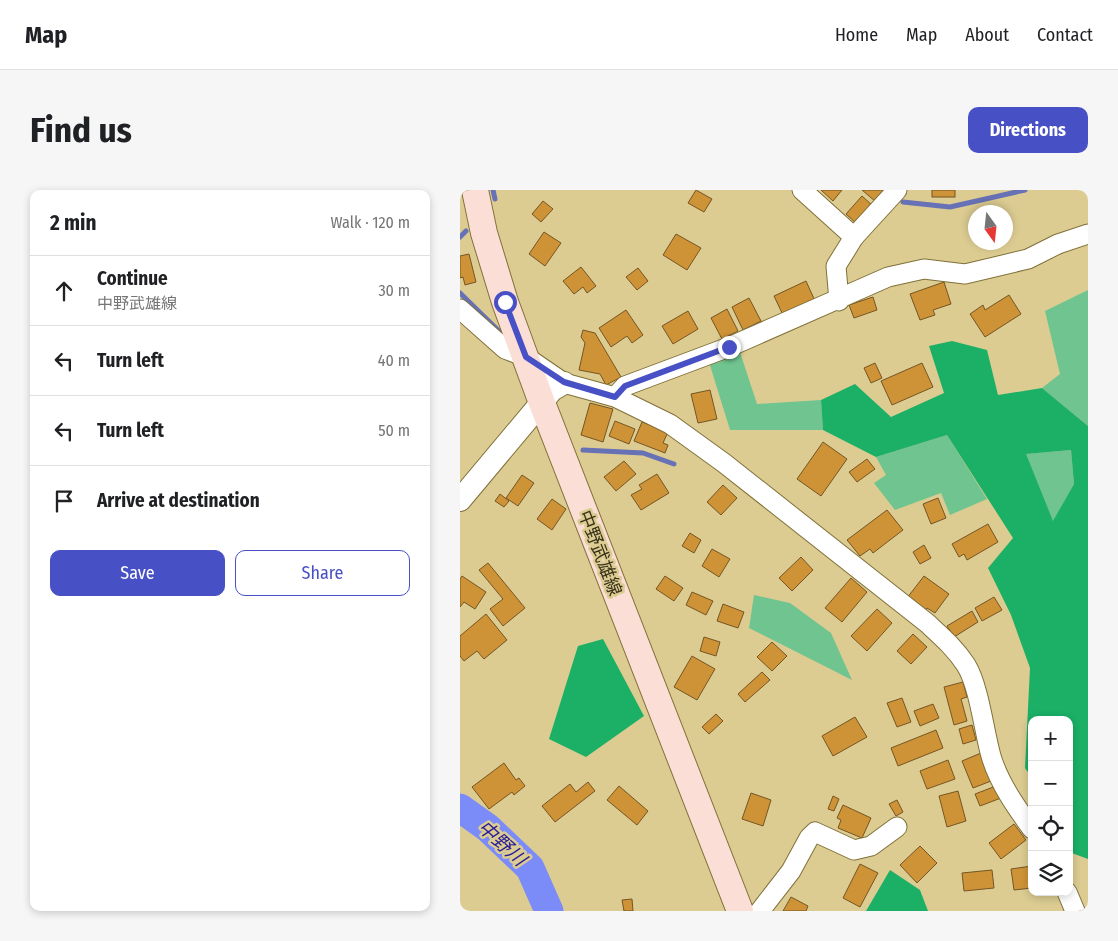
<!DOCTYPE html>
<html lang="en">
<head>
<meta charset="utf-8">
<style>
  body { margin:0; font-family:"Fira Sans Condensed","Noto Sans JP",sans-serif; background:#f6f6f6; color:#202124 }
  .controls { position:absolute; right:15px; bottom:15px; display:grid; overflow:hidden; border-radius:10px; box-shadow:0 2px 8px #0003 }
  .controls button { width:45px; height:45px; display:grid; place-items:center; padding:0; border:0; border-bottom:1px solid #e0e0e0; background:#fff; color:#202124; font:25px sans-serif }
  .compass { position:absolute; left:508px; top:15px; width:45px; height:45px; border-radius:50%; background:#fff; box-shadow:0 2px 8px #0003; rotate:165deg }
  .stop { position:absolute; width:15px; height:15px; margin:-11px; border:4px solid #4850c5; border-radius:50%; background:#fff }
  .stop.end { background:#4850c5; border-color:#fff; box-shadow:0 1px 5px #0008 }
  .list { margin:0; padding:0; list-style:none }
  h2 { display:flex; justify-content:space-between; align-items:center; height:65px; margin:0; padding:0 20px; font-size:21px }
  h2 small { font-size:16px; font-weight:400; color:#757577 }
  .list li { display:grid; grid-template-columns:32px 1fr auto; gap:15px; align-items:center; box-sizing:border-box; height:70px; padding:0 20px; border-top:1px solid #e0e0e0 }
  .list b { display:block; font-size:19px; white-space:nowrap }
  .list p { margin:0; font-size:16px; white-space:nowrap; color:#757577 }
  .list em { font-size:16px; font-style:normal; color:#757577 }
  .actions { display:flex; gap:10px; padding:15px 20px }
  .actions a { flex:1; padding:11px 0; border:1px solid #4850c5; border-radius:10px; text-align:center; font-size:18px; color:#4850c5 }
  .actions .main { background:#4850c5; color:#fff }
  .icon { flex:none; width:28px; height:28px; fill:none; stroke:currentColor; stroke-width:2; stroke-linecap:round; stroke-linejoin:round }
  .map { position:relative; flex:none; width:628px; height:721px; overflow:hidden; border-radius:10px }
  header { display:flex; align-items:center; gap:30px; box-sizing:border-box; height:70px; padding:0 25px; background:#fff; border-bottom:1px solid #e0e0e0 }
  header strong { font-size:24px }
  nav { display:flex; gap:28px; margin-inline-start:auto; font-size:18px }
  .intro { display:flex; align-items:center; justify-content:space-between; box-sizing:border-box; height:120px; padding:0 30px }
  h1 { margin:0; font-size:35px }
  .button { padding:12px 22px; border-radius:10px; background:#4850c5; color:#fff; font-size:18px; font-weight:700 }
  main { display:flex; gap:30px; padding:0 30px }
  aside { flex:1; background:#fff; border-radius:10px; box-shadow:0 2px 8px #0003 }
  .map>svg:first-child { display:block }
  .green { fill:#70c48f }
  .forest { fill:#1bb066; fill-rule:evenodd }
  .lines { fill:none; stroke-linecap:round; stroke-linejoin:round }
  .stream { stroke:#6771b5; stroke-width:5 }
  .river { stroke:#7b8cf8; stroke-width:29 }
  .building { fill:#ce9336; stroke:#755524 }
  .minor-casing { stroke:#807139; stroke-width:21 }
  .tertiary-casing { stroke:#807139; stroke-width:24 }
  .secondary-casing { stroke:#807139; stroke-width:28 }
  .minor { stroke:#fff; stroke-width:19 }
  .tertiary { stroke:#fff; stroke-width:22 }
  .secondary { stroke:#fbded6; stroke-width:26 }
  .route { stroke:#4850c5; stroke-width:6 }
  .labels { text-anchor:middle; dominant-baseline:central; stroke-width:5; stroke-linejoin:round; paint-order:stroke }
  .street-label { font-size:18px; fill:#38311a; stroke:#dccc92 }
  .water-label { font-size:19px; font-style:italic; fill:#271a99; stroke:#dccc92 }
</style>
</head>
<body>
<header>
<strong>Map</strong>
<nav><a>Home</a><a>Map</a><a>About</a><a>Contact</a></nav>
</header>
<div class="intro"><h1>Find us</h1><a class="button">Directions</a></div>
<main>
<aside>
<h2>2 min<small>Walk · 120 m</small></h2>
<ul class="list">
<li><svg class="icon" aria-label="ahead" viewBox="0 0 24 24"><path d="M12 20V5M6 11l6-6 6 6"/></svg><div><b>Continue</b><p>中野武雄線</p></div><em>30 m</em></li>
<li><svg class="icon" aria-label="left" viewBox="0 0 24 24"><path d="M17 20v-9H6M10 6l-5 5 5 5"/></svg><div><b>Turn left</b></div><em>40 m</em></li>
<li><svg class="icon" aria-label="left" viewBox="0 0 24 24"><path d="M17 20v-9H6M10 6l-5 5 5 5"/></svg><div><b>Turn left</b></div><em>50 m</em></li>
<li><svg class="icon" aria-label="arrive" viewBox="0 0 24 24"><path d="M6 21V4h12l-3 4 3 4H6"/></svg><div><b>Arrive at destination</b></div></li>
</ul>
<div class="actions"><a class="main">Save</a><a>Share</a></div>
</aside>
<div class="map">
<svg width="628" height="721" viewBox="0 0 628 721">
  <rect width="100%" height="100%" fill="#dccc92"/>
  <!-- green -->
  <g class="green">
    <path d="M628,100v136l-46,-38 18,-14 -15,-63z"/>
    <path d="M279,159l18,55 64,-4 2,30h-93l-21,-68z"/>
    <path d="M487,245l40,64 -37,16 -9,-22 -46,17 -21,-27 12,-8 -10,-18z"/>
    <path d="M611,260l3,34 -21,38 -28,-68z"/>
    <path d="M294,405l36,8 41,30 21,47 -103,-52z"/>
  </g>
  <!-- forest -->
  <g class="forest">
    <path d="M492,151l35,9 11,45 44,-7 46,38v433l-19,-7v-132h-37v58l-7,-10 5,-100 -19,-53 -23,-47 25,-30 -66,-103 -71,22 -53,-27 -2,-30 34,-16 36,33 53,-24 -15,-47zM611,260l3,34 -21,37 -27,-67z"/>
    <path d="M143,449l41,77 -58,41 -37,-18 29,-93z"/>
    <path d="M430,680l30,20 8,21h-62z"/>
  </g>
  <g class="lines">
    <!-- stream -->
    <g class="stream">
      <path d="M33,0l2,9"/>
      <path d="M443,12l47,5 75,-17"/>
      <path d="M0,47l6,-6"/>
      <path d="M0,103l45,44"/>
      <path d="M123,260l60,3 31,11"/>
    </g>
    <!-- river -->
    <path class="river" d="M0,618l28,20 42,40 19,43"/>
  </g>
  <!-- building -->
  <g class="building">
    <path d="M236,0l16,9 -8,13 -16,-9z"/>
    <path d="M361,0h21l-9,11z"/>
    <path d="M402,0h25l-11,12z"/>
    <rect x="472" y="0" width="23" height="7"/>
    <path d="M402,6l11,10 -16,18 -11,-10z"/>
    <path d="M83,11l10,8 -12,13 -9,-8z"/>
    <path d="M84,42l17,11 -16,23 -16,-12z"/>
    <path d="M216,44l25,14 -14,22 -24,-15z"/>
    <path d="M9,64l7,28 -11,3 -2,-8 -3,1v-22z"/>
    <path d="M121,77l15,19 -9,7 -4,-6 -9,7 -11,-13z"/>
    <path d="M178,78l10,13 -11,9 -11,-13z"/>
    <path d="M346,91l9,20 -32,14 -9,-19z"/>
    <path d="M484,92l7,22 -18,6 2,5 -15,5 -10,-26z"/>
    <path d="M549,105l12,19 -36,23 -15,-23 13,-9 2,5z"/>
    <path d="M413,107l4,13 -23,8 -5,-13z"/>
    <path d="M289,108l12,23 -18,9 -11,-23z"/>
    <path d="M267,119l11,22 -16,8 -11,-21z"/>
    <path d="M166,120l17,25 -11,8 -5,-7 -16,11 -12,-19z"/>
    <path d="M228,121l10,18 -25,15 -11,-18z"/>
    <path d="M123,140l12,3 26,44 -15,8 -6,-11 -21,-4 6,-27 -4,-6z"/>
    <path d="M415,173l7,15 -11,5 -7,-15z"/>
    <path d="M462,173l11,24 -41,18 -11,-24z"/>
    <path d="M250,200l7,29 -19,4 -7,-29z"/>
    <path d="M130,213l23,6 -10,33 -22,-7z"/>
    <path d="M155,231l20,8 -6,15 -20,-8z"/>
    <path d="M182,232l26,10 -5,11 5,2 -3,8 -31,-12z"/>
    <path d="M363,252l24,17 -26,37 -24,-17z"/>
    <path d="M407,269l8,10 -18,13 -8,-10z"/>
    <path d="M164,271l12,13 -20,17 -12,-14z"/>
    <path d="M197,284l12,19 -28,17 -10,-15 11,-6 -3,-4z"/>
    <path d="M62,285l12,8 -16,23 -12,-8z"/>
    <path d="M263,295l14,13 -16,17 -14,-13z"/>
    <path d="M40,304l9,7 -5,6 -9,-6z"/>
    <path d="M478,308l8,20 -15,6 -8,-20z"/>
    <path d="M92,309l14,10 -14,21 -15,-11z"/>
    <path d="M427,320l16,20 -30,23 -3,-4 -10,7 -13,-16z"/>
    <path d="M528,334l10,18 -31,18 -3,-6 -5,3 -7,-13z"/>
    <path d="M230,343l11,7 -7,13 -12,-7z"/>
    <path d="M464,355l7,13 -11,6 -7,-12z"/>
    <path d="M252,359l18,10 -11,18 -17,-11z"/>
    <path d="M341,367l12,13 -21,21 -13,-13z"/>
    <path d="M28,373l37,45 -22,18 -13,-17 13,-10 -24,-29z"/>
    <path d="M2,386l24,16 -11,17 -11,-7 -4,5v-28z"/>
    <path d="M205,386l18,12 -9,13 -18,-12z"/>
    <path d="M464,386l25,18 -14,19 -8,-5 -2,3 -18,-13z"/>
    <path d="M391,388l16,14 -25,30 -17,-14z"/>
    <path d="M232,402l21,9 -7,14 -20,-10z"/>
    <path d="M534,407l8,13 -20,11 -7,-13z"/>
    <path d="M263,414l21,8 -6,16 -21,-7z"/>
    <path d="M417,419l15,14 -25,28 -16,-15z"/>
    <path d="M512,421l6,11 -24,15 -7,-11z"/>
    <path d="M26,424l21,26 -23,19 -7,-8 -13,10 -4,-5v-20z"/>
    <path d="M453,444l14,13 -16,17 -14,-13z"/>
    <path d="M244,447l16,5 -4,14 -16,-5z"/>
    <path d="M312,452l15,14 -15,15 -15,-14z"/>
    <path d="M232,466l23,13 -18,31 -23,-13z"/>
    <path d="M302,482l8,8 -25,22 -7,-8z"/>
    <path d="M503,492l4,15 -6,2 6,22 -13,4 -10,-38z"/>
    <path d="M442,508l9,24 -14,5 -10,-24z"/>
    <path d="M473,514l6,14 -19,8 -6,-15z"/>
    <path d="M256,524l7,7 -14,13 -7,-7z"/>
    <path d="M395,527l12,20 -34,19 -11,-20z"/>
    <path d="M512,535l4,15 -13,4 -4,-15z"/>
    <path d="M476,540l7,18 -45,18 -7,-18z"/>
    <path d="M521,563l10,28 -18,7 -11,-27z"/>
    <path d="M488,570l7,19 -28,10 -7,-18z"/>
    <path d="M44,573l12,17 3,-2 6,8 -11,9 -2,-3 -23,17 -17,-22z"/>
    <path d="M128,592l7,9 -40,31 -13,-16 28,-22 6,8z"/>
    <path d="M159,596l29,25 -11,14 -30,-25z"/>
    <path d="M536,596l5,12 -21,8 -5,-12z"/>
    <path d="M498,601l8,30 -19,6 -8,-31z"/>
    <path d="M291,603l20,7 -8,26 -21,-7z"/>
    <path d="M373,606l6,3 -5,12 -6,-2z"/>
    <path d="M437,610l6,12 -7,4 -7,-12z"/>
    <path d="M383,615l28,13 -9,20 -24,-10 3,-8 -4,-2z"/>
    <path d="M554,634l12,16 -25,19 -12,-16z"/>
    <path d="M460,656l17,17 -20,20 -17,-18z"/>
    <path d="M400,674l18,9 -18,34 -17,-9z"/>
    <path d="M572,676v22l-18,2 -3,-21z"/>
    <path d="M532,680l2,18 -30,3 -2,-18z"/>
    <path d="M331,707l17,9 -2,5h-23z"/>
    <path d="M172,709l1,12h-9l-2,-11z"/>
  </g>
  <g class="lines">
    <!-- minor casing -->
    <g class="minor-casing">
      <g id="minor">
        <path d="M342,0l52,47 -18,29 3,35"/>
        <path d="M394,47l43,-47"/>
        <path d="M0,119l45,40 21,8 38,26 51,14 55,27 54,39 203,160c14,13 28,25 39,42 13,21 18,66 25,91 8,27 25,51 41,73"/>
        <path d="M155,207l10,-11 104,-39 159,-70 36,-8 41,5 63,-15 30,-15 30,-10"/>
        <path d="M607,702l8,19"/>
        <path d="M300,721l31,-40 18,-33 6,-6 39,18 17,-4 26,-19"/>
      </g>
    </g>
    <!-- tertiary casing -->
    <g class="tertiary-casing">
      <path id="tertiary" d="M0,310l92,-110 12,-7"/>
    </g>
    <!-- secondary casing -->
    <g class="secondary-casing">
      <path id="secondary" d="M15,0l9,43 21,69 37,101 198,508"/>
    </g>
    <!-- minor -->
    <use href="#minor" class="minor"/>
    <!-- tertiary -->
    <use href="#tertiary" class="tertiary"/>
    <!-- secondary -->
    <use href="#secondary" class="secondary"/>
  </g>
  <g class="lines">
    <!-- route -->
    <path class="route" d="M45,112l21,55 38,25 51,15 10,-11 104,-39"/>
  </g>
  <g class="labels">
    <!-- street labels -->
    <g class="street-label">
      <text transform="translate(140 363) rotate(69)">中野武雄線</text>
    </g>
    <!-- water labels -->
    <g class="water-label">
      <text transform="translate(42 653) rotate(42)">中野川</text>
    </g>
  </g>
</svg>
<div class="controls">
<button>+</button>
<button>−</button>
<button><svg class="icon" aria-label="locate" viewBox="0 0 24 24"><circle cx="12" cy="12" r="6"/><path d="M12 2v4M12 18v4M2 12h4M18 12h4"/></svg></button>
<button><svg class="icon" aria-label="layers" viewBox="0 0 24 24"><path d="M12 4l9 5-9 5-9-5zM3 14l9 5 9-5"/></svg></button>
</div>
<svg class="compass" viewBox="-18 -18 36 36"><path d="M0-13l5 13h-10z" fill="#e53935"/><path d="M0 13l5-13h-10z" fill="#757577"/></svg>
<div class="stop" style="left:45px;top:112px"></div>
<div class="stop end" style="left:269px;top:157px"></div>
</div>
</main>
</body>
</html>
